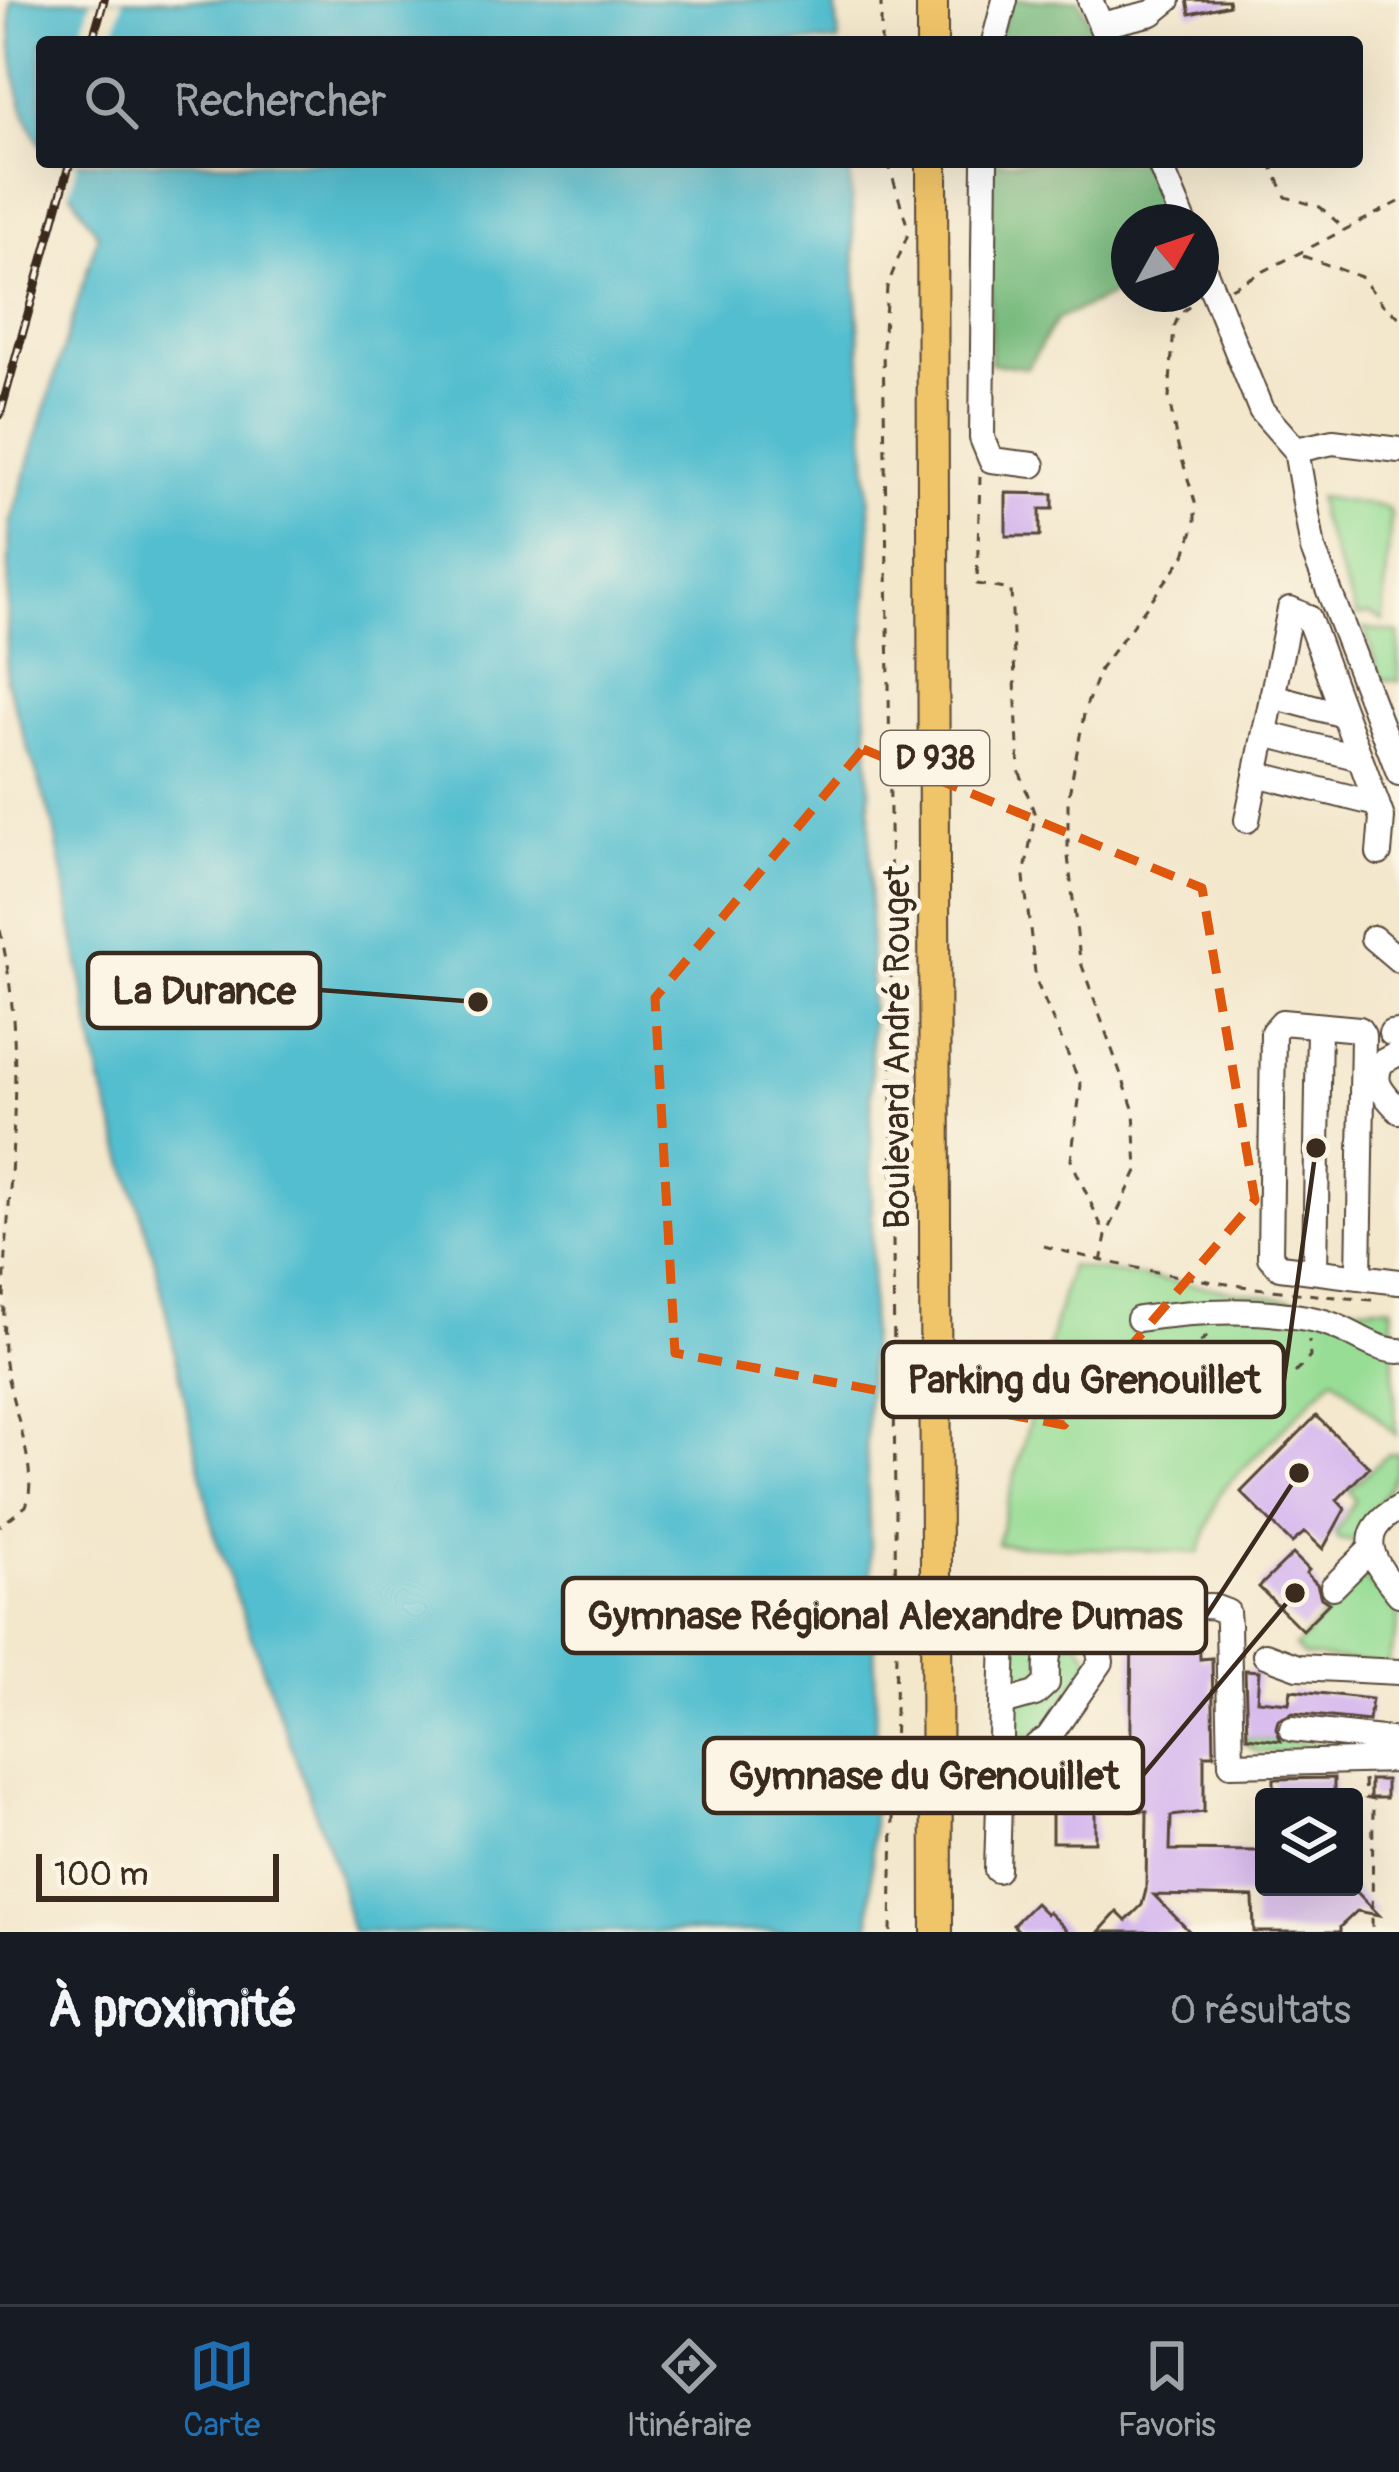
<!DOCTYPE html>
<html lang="fr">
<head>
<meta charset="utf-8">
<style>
  body { margin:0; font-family:Pangolin,sans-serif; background:#242831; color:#f1f3f6 }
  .controls { position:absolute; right:36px; bottom:36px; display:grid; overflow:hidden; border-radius:12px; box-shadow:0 12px 48px #0002 }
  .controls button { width:108px; height:108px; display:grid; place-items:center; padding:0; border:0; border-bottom:3px solid #363941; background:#171b24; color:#f1f3f6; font:60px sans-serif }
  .compass { position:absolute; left:1111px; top:204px; width:108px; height:108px; border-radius:50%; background:#171b24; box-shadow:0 12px 48px #0002; rotate:50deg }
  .scale { position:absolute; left:36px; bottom:30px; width:243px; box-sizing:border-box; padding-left:12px; border:6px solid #3b2a1e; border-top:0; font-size:33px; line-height:42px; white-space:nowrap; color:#3b2a1e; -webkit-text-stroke:9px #fcf5e5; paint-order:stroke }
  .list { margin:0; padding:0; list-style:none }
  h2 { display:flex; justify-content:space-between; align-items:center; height:156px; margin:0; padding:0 48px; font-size:51px }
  h2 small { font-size:39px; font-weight:400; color:#9ea1a6 }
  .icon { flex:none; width:66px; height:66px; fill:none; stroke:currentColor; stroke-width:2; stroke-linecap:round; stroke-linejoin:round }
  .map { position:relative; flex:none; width:1399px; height:1932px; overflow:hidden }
  .search { position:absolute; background:#171b24; box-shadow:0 12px 48px #0002; left:36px; right:36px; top:36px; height:132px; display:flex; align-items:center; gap:30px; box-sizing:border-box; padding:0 42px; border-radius:12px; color:#9ea1a6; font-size:45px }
  .sheet { height:372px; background:#171b24 }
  nav { display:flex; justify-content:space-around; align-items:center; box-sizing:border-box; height:168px; border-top:3px solid #363941; background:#171b24; font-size:33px; color:#9ea1a6 }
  nav a { display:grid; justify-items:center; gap:6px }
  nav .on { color:#1f6fb2 }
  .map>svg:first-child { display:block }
  .green { fill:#98dd96; stroke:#6a845a; stroke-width:3 }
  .forest { fill:#7abc7f; stroke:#5a734e; stroke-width:3 }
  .water { fill:#53becf; stroke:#477476; stroke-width:3 }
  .pier { fill:#f3e7cc }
  .building { fill:#d2b2ef }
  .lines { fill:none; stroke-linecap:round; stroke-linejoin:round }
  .minor-casing { stroke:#574638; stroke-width:28 }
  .major-casing { stroke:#574638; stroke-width:34 }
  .path { stroke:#574638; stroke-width:3; stroke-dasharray:9 9; stroke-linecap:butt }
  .minor { stroke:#fff; stroke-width:24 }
  .major { stroke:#f0c469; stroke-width:30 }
  .rail-casing { stroke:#3b2a1e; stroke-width:9 }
  .rail { stroke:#fcf5e5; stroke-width:4.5; stroke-dasharray:14; stroke-linecap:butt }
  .marked { fill:none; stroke:#df570d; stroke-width:9; stroke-dasharray:24 15; stroke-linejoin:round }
  .labels { text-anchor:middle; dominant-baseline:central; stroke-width:10; stroke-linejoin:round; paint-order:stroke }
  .shield { fill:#fcf5e5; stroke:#75675a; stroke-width:3 }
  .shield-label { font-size:33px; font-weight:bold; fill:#3b2a1e }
  .street-label { font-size:36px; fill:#3b2a1e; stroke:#fcf5e5 }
  .leader { fill:none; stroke:#3b2a1e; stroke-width:4.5 }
  .callout-dot { fill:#3b2a1e; stroke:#fcf5e5; stroke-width:4.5 }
  .callout { fill:#fcf5e5; stroke:#3b2a1e; stroke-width:4.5 }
  .callout-label { font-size:39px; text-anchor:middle; font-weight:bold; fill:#3b2a1e }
</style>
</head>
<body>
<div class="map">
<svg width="1399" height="1932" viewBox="0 0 1399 1932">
  <rect width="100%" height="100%" fill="#fcf5e5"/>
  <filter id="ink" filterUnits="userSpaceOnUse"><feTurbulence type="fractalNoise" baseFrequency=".00833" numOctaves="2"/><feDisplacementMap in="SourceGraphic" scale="24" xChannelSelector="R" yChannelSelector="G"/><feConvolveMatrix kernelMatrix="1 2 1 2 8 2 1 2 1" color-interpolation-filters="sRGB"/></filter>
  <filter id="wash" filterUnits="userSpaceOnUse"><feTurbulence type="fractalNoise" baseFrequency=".004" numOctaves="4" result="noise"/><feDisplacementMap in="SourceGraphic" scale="48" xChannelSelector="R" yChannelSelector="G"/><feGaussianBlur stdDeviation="2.7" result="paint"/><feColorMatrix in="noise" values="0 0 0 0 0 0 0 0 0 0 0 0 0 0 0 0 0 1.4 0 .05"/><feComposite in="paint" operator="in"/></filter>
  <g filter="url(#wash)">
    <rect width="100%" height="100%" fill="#f3e7cc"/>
    <!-- green -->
    <g class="green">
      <path d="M1318,497l68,10 5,8 -8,106 -13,-7 -13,2 -37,-98z"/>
      <path d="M1364,628l35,5v48l-18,-2z"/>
      <path d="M1070,1266l251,38 71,3 4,128 -62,-58 -114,115 -21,61 -202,-9z"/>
      <path d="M1398,1453c-2,47 -31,49 -42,89l-18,-3 -3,-6 20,-33 -6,-10 39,-36z"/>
      <path d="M1358,1573l41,37c0,25 -8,34 -11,55l-84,-9 -9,-9 43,-46 2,-9z"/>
      <path d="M1016,1616l47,3 -21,65 -12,5 -18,-3z"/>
      <path d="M1076,1637l15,22 -48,73 -21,7 -9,-6 -2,-20 42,-61z"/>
      <path d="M1236,1737l133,11v6l-112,-2z"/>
    </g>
    <!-- forest -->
    <g class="forest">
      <path d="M1009,0h70l20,42h-101z"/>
      <path d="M991,162h158l26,60h-46v66l-72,31 -30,49 -37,-5z"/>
    </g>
    <!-- water -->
    <g class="water">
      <path d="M11,0h824l4,42h-797v105c-28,-45 -32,-95 -31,-147z"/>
      <path d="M52,162h797l22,366 -7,122 6,140 2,477 -6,177 10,254 -6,234h-518l-14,-57 -123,-338 -60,-276 -54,-179 -47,-255 -48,-147 4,-155 88,-290z"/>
    </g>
    <!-- pier -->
    <g class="pier">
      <path d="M91,0h32l-11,42h-33z"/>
      <path d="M46,162h32l-10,38 -22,-35z"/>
    </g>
    <g id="blocks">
      <!-- building -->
      <g class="building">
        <path d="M1187,0h41l1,5 -39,9z"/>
        <path d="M1006,493l47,1v15h-13v27h-34z"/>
        <path d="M1316,1416l53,51 -32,33 8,9 -22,40 -18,-17 -13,11 -51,-51z"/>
        <path d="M1293,1554l16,16 -3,3 11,11 4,14 8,5 -27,27 -43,-43z"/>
        <path d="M1132,1624l67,1 1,34 12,-1 2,97h-10v57l-33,4 -1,34 89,1v9l5,-2v29h88l27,28 -22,-4 -17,16v5h-86l-1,-35 -99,-2 36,37h-91l18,-20 9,9 16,-16 4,-15 1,-79 -17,-1z"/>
        <path d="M1245,1670l14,1 -2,29 32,3 2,-13 81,9 -3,22 -76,-8 -15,7 -2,8 5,13 -34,-4z"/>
        <path d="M1056,1761h39v81h-43v-51l9,-7 3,-7z"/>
        <path d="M1334,1778v19h-60v-18z"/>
        <rect x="1370" y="1780" width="16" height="18"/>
        <path d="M1035,1903l11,11 2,-2 20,20h-48l-7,-7z"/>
      </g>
    </g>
  </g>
  <g filter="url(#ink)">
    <use href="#blocks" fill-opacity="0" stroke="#574638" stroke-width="3"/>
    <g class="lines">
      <!-- minor casing -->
      <g class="minor-casing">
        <g id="minor">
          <path d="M1090,0l18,42"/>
          <path d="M1101,25l51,-12 16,-13"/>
          <path d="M994,42l11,-42"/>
          <path d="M985,162l-3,276 9,22 42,5"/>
          <path d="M1159,162l25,60"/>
          <path d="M1201,262l60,148 35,40 37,-8 66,8"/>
          <path d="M1296,450l17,99 86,224"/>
          <path d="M1272,696l72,19"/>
          <path d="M1265,734l95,24"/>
          <path d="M1256,774l121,30"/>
          <path d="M1247,820l43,-211 18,8 69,187 5,14 -3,35"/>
          <path d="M1373,938l26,22"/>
          <path d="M1391,1033l8,-1"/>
          <path d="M1399,1053l-17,9c-13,22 4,33 17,49"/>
          <path d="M1315,1271l4,-245"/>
          <path d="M1359,1277l4,-242 -4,-6 -77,-7 -9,10 -3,225 10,10 119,15"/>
          <path d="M1139,1319c60,-9 121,-12 181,2 28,6 50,29 79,30"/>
          <path d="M1399,1508c-48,26 -24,56 0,86"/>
          <path d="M1333,1587l38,-38"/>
          <path d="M1265,1655l33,12 101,5"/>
          <path d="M1003,1703l32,-9 12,-11c-1,-27 -1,-39 23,-56"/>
          <path d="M1292,1729l107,12"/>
          <path d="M1037,1745l11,-7 53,-76c-2,-21 -13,-27 -31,-35l-1,-10 8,-9 134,-2 16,6 1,13 3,139 168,-4"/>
          <path d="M1001,1774l47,1"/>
          <path d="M997,1870l8,-265 64,12"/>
        </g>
      </g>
      <!-- major casing -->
      <g class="major-casing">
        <g id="major">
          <path d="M932,42v-42"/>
          <path d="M932,162l5,1770"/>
        </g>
      </g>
      <!-- path -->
      <g class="path">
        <path d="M881,0v42"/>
        <path d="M1133,38l22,4"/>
        <path d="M888,162l19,63"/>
        <path d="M1270,162l16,35 34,10 25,22"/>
        <path d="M1303,256l58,21 24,30 14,10"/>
        <path d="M1231,288l168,-86"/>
        <path d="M980,476l-3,108 34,6 8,180 16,45 -11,62 12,104 45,104 -10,75 35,76"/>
        <path d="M0,930c33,140 0,284 4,424 3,44 37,115 22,152l-26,20"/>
        <path d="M1044,1246c106,29 220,46 329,54"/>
        <path d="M1101,1262l5,-26 31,-65 -3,-60 -54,-151 -12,-104v-56l17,-91 15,-40 85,-114 10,-31v-22l-18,-59 -8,-45 5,-71 6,-14 15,-10"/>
        <path d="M1200,1342l13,-10"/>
        <path d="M1295,1373l15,-16 -1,-17"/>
        <path d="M1364,1780l1,18 8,2 -1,132"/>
        <path d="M891,1932l5,-279 -7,-973 -6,-333 4,-60 21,-53"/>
      </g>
      <!-- minor -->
      <use href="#minor" class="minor"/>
      <!-- major -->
      <use href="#major" class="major"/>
      <!-- rail casing -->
      <g class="rail-casing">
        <g id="rail">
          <path d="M92,42l12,-42"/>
          <path d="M0,415l70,-253"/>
        </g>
      </g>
      <!-- rail -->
      <use href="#rail" class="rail"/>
    </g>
  </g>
  <!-- marked area -->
  <path class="marked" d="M863,749l339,139 53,312 -191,225 -389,-72 -20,-355z"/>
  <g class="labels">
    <!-- shield labels -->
    <rect class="shield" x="881" y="731" width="108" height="54" rx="9"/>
    <g class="shield-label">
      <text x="935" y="758">D 938</text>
    </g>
    <!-- street labels -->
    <g class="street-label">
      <text transform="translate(897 1047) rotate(-90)">Boulevard André Rouget</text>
    </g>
  </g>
  <!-- callouts -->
  <path class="leader" d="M478 1002L320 990M1316 1148L1284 1380M1299 1473L1206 1616M1295 1593L1143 1775"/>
  <g class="callout-dot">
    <circle cx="478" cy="1002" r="12"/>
    <circle cx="1316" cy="1148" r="12"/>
    <circle cx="1299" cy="1473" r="12"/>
    <circle cx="1295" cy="1593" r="12"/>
  </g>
  <g class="callout">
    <rect x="88" y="953" width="232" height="75" rx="12"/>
    <rect x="883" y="1342" width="401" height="75" rx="12"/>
    <rect x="563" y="1578" width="643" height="75" rx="12"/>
    <rect x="704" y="1738" width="439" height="75" rx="12"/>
  </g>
  <g class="callout-label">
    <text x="204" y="1004">La Durance</text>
    <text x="1084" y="1393">Parking du Grenouillet</text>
    <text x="885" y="1629">Gymnase Régional Alexandre Dumas</text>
    <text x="924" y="1789">Gymnase du Grenouillet</text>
  </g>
</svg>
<div class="controls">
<button><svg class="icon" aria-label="layers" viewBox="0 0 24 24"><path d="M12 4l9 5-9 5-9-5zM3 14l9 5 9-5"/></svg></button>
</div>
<svg class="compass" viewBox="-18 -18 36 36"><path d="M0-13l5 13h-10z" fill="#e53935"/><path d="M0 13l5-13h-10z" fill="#9ea1a6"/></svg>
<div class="scale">100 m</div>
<div class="search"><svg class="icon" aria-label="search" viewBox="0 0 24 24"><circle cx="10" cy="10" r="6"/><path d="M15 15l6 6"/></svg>Rechercher</div>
</div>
<section class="sheet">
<h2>À proximité<small>0 résultats</small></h2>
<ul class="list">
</ul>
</section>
<nav>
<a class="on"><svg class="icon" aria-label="map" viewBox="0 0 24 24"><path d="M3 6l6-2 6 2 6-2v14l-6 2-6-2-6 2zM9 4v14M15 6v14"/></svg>Carte</a>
<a><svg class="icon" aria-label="directions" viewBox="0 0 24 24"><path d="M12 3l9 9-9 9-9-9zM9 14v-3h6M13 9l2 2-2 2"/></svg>Itinéraire</a>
<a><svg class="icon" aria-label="saved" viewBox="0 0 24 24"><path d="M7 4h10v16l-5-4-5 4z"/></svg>Favoris</a>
</nav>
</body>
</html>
